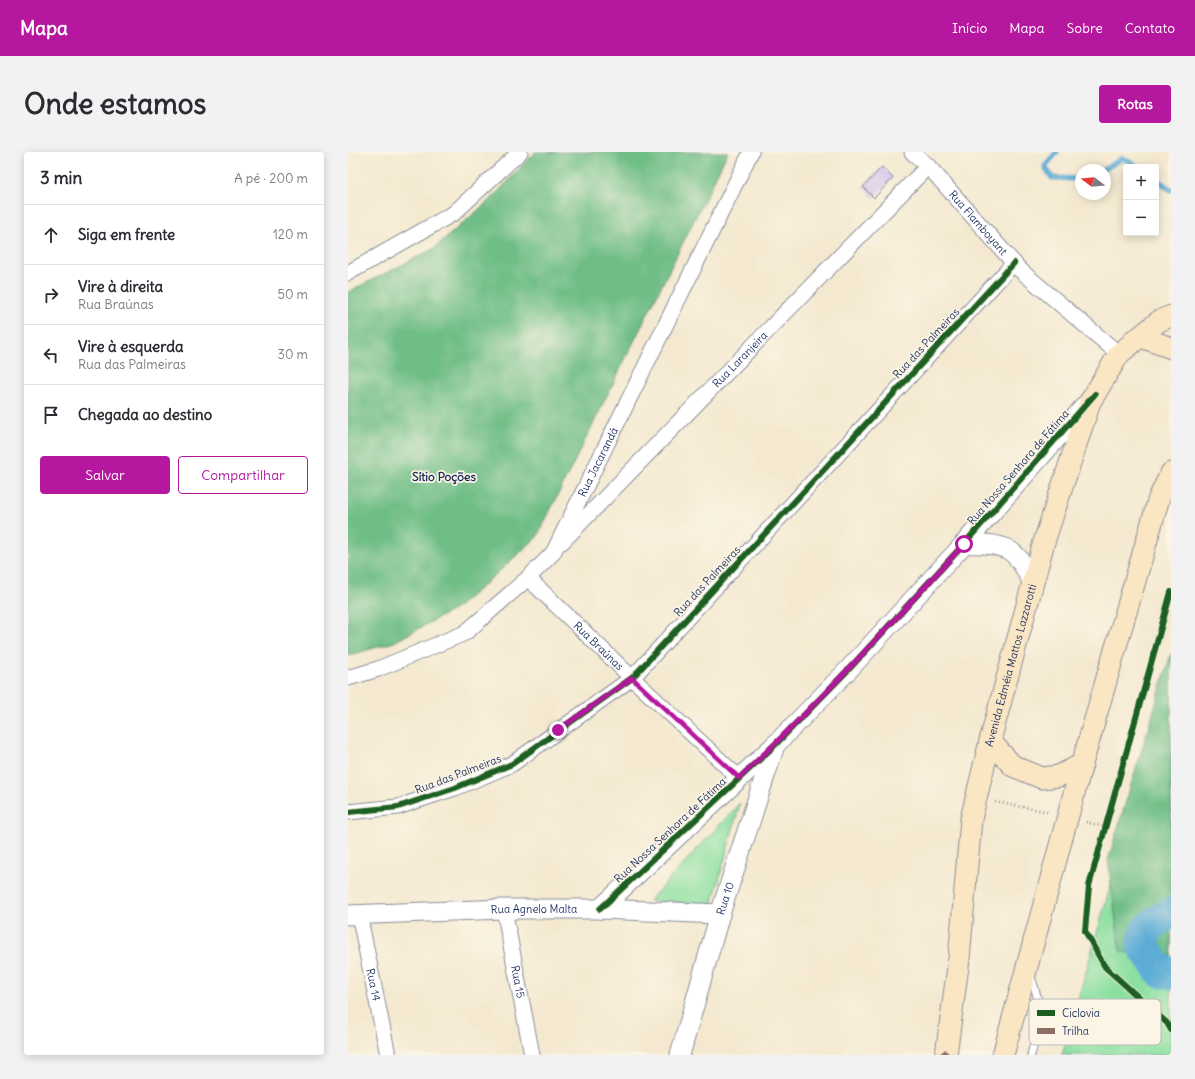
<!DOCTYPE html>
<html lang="pt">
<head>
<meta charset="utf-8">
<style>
  body { margin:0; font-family:Delius,sans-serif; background:#f2f2f3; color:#2b2b33 }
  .controls { position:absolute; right:12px; top:12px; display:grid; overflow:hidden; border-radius:4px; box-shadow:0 2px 10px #0003 }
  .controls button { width:36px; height:36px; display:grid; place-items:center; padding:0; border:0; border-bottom:1px solid #e1e1e2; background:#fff; color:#2b2b33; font:20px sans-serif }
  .compass { position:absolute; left:727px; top:12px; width:36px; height:36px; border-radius:50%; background:#fff; box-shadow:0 2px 10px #0003; rotate:286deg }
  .stop { position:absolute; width:12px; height:12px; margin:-9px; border:3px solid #b5179e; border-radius:50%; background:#fff }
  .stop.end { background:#b5179e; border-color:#fff; box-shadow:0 1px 4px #0008 }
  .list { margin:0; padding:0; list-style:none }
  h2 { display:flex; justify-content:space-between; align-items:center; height:52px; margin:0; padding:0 16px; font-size:17px }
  h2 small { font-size:13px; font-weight:400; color:#7c7c81 }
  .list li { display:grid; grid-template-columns:26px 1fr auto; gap:12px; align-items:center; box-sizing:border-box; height:60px; padding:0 16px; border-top:1px solid #e1e1e2 }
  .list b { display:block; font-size:15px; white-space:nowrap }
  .list p { margin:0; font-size:13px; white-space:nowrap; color:#7c7c81 }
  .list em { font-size:13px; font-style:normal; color:#7c7c81 }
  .actions { display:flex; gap:8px; padding:12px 16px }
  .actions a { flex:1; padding:9px 0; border:1px solid #b5179e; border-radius:4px; text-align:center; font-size:14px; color:#b5179e }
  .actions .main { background:#b5179e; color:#fff }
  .icon { flex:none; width:22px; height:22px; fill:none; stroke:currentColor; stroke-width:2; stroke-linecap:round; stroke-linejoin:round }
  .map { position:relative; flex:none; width:823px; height:903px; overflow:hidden; border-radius:4px }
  header { display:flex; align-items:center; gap:24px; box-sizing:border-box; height:56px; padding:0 20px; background:#b5179e; color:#fff }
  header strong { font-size:19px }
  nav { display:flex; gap:22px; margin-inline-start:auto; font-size:14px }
  .intro { display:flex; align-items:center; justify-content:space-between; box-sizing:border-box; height:96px; padding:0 24px }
  h1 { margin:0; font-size:28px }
  .button { padding:10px 18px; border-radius:4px; background:#b5179e; color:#fff; font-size:14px; font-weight:700 }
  main { display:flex; gap:24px; padding:0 24px }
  aside { flex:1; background:#fff; border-radius:4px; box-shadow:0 2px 10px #0003 }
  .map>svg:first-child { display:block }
  .green { fill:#8bdfa1; stroke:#538780 }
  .forest { fill:#70be87; stroke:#467672 }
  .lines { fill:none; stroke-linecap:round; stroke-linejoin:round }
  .stream { stroke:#5cacd6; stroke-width:5.5 }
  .river { stroke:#5cacd6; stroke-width:32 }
  .building { fill:#c7b7ec }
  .service-casing { stroke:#888c97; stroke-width:9 }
  .minor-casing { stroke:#888c97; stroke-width:17 }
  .tertiary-casing { stroke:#888c97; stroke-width:21 }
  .secondary-casing { stroke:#888c97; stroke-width:23 }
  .path { stroke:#888c97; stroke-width:2.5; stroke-dasharray:1 3; stroke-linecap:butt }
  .service { stroke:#fff; stroke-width:7 }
  .minor { stroke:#fff; stroke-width:15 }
  .tertiary { stroke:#fff; stroke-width:19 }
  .secondary { stroke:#fbe6c4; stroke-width:21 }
  .quiet { stroke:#8d6e63; stroke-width:5; stroke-dasharray:10 5; stroke-linecap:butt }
  .cycleway-casing { stroke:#fcf5e5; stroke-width:8 }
  .cycleway { stroke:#1b5e20; stroke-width:6 }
  .route { stroke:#b5179e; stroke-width:5 }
  .labels { text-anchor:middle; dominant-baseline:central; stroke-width:3.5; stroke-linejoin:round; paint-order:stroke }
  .street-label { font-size:11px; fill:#1b2f5e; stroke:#fcf5e5 }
  .neighbourhood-label { font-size:12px; font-weight:bold; fill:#1b2f5e; stroke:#fcf5e5 }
  .key { fill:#fcf5e5; stroke:#b8babc; stroke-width:1 }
  .key-label { font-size:11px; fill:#1b2f5e }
</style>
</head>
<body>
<header>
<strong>Mapa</strong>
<nav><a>Início</a><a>Mapa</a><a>Sobre</a><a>Contato</a></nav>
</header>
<div class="intro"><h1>Onde estamos</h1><a class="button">Rotas</a></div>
<main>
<aside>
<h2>3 min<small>A pé · 200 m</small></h2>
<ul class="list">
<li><svg class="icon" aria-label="ahead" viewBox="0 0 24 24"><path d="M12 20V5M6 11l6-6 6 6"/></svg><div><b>Siga em frente</b></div><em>120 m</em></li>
<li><svg class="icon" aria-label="right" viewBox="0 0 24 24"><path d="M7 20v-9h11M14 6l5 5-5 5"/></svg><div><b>Vire à direita</b><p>Rua Braúnas</p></div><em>50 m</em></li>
<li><svg class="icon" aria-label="left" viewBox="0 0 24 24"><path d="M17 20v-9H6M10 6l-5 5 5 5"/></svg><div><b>Vire à esquerda</b><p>Rua das Palmeiras</p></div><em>30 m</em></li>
<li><svg class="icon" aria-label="arrive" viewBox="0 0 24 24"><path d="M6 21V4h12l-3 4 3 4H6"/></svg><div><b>Chegada ao destino</b></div></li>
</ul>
<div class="actions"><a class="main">Salvar</a><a>Compartilhar</a></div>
</aside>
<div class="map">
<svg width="823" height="903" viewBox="0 0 823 903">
  <rect width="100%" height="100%" fill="#fcf5e5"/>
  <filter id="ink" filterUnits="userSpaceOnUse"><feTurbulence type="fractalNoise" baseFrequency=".025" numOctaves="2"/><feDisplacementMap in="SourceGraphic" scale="8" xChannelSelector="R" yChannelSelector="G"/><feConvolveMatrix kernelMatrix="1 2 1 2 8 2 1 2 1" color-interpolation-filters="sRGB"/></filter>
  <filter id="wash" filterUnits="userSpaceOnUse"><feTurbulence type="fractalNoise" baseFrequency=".012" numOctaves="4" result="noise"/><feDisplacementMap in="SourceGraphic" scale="16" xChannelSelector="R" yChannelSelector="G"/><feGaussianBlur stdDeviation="0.9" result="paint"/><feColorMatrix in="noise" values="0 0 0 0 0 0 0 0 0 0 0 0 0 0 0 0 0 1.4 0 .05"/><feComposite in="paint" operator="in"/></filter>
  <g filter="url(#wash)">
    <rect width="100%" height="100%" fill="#f4e9d0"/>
    <!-- green -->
    <g class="green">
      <path d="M823,523v380h-109z"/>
      <path d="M392,651l-28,102 -63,-4z"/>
    </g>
    <!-- forest -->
    <g class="forest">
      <path d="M187,0h193l-191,385 -52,47 -30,25 -61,33 -46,14v-364l85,-43 59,-51z"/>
      <path d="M823,502v309l-51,-12 -12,-91z"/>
    </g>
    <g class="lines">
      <!-- stream -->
      <g class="stream">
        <path d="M709,0l-12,14 7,12 29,1"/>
        <path d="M755,18l20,-12 15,9"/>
        <path d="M808,27l15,11"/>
      </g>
      <!-- river -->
      <path class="river" d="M823,761l-17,10 -8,8 -4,14 19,27 10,1"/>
    </g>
    <g id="blocks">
      <!-- building -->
      <path class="building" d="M534,15l11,11 -19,20 -11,-11z"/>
    </g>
  </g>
  <g filter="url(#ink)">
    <use href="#blocks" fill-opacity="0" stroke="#888c97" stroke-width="1"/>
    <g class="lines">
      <!-- service casing -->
      <g class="service-casing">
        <path id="service" d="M683,903l11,-42 -11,-37"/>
      </g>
      <!-- minor casing -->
      <g class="minor-casing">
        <g id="minor">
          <path id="s1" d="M564,0l16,14 92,104 99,84"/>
          <path d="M0,121l106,-60 66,-61"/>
          <path id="s2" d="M214,390l366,-376"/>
          <path id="s3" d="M180,426l104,100 107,100"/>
          <path id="s4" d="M0,526l30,-9 87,-36 63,-55 25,-25 198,-401"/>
          <path d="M0,660l50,-5 57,-19 57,-24 120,-86 382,-415"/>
          <path id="s5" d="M156,757l28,146"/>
          <path id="s6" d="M11,762l29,141"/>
        </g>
      </g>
      <!-- tertiary casing -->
      <g class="tertiary-casing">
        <g id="tertiary">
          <path d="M616,392c41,-1 52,2 69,40"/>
          <path d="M252,757l176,-165 74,-76 114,-124 127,-145"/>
          <path id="s7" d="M0,763l156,-6h96l120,5"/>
          <path id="s8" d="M332,903l40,-141 55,-169"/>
        </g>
      </g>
      <!-- secondary casing -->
      <g class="secondary-casing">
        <g id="secondary">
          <path d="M786,188l7,-3 30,11"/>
          <path d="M642,589l23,25 29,12 17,-2 23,-12"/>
          <path id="s9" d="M598,903l13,-96 12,-140 19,-78 54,-199 46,-140 29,-48 40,-33 12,-5"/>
          <path d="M655,903l79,-291 77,-266 12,-25"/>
        </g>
      </g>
      <!-- path -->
      <g class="path">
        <path d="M647,650l54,10"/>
        <path d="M738,670l19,5"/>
      </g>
      <!-- service -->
      <use href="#service" class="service"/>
      <!-- minor -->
      <use href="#minor" class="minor"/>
      <!-- tertiary -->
      <use href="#tertiary" class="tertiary"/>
      <!-- secondary -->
      <use href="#secondary" class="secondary"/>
      <!-- quiet -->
      <path class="quiet" d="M594,903l5,-4"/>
      <!-- cycleway casing -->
      <g class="cycleway-casing">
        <g id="cycleway">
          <path d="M823,440l-82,294 -4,45 20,36 62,56 4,7"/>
          <path d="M0,660l50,-5 57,-19 57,-24 120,-86 382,-415"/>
          <path d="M252,757l176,-165 74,-76 114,-124 131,-150"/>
        </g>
      </g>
      <!-- cycleway -->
      <use href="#cycleway" class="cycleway"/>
    </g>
  </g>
  <g class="lines" filter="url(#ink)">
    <!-- route -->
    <path class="route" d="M210,578l74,-52 107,100c79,-74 152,-154 225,-234"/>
  </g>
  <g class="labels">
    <!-- street labels -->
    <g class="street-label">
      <text stroke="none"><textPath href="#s1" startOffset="97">Rua Flamboyant</textPath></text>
      <text transform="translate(578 191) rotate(-47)">Rua das Palmeiras</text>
      <text stroke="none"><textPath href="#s2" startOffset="255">Rua Laranjeira</textPath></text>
      <text stroke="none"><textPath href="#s4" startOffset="346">Rua Jacarandá</textPath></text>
      <text transform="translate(670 315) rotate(-49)">Rua Nossa Senhora de Fátima</text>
      <text transform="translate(359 429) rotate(-47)">Rua das Palmeiras</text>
      <text stroke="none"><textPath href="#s3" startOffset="98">Rua Braúnas</textPath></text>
      <text stroke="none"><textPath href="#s9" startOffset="396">Avenida Edméia Mattos Lazzarotti</textPath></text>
      <text transform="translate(110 622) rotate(-21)">Rua das Palmeiras</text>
      <text transform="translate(322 678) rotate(-43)">Rua Nossa Senhora de Fátima</text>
      <text stroke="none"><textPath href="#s8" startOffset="163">Rua 10</textPath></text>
      <text stroke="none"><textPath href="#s7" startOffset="186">Rua Agnelo Malta</textPath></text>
      <text stroke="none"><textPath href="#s5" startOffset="74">Rua 15</textPath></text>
      <text stroke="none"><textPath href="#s6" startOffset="72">Rua 14</textPath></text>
    </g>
    <!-- neighbourhood labels -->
    <g class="neighbourhood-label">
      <text x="96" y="324">Sítio Poções</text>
    </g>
  </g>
  <!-- legend -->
  <rect x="681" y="847" width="132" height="46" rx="6" class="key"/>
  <rect x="689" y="858" width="18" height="6" fill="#1b5e20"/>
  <rect x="689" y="876" width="18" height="6" fill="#8d6e63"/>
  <g class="key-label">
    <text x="714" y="865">Ciclovia</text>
    <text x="714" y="883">Trilha</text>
  </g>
</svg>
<div class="controls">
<button>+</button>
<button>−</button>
</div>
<svg class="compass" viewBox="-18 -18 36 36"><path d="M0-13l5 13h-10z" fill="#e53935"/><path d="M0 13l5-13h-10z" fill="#7c7c81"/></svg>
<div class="stop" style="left:616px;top:392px"></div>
<div class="stop end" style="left:210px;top:578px"></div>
</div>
</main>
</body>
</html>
